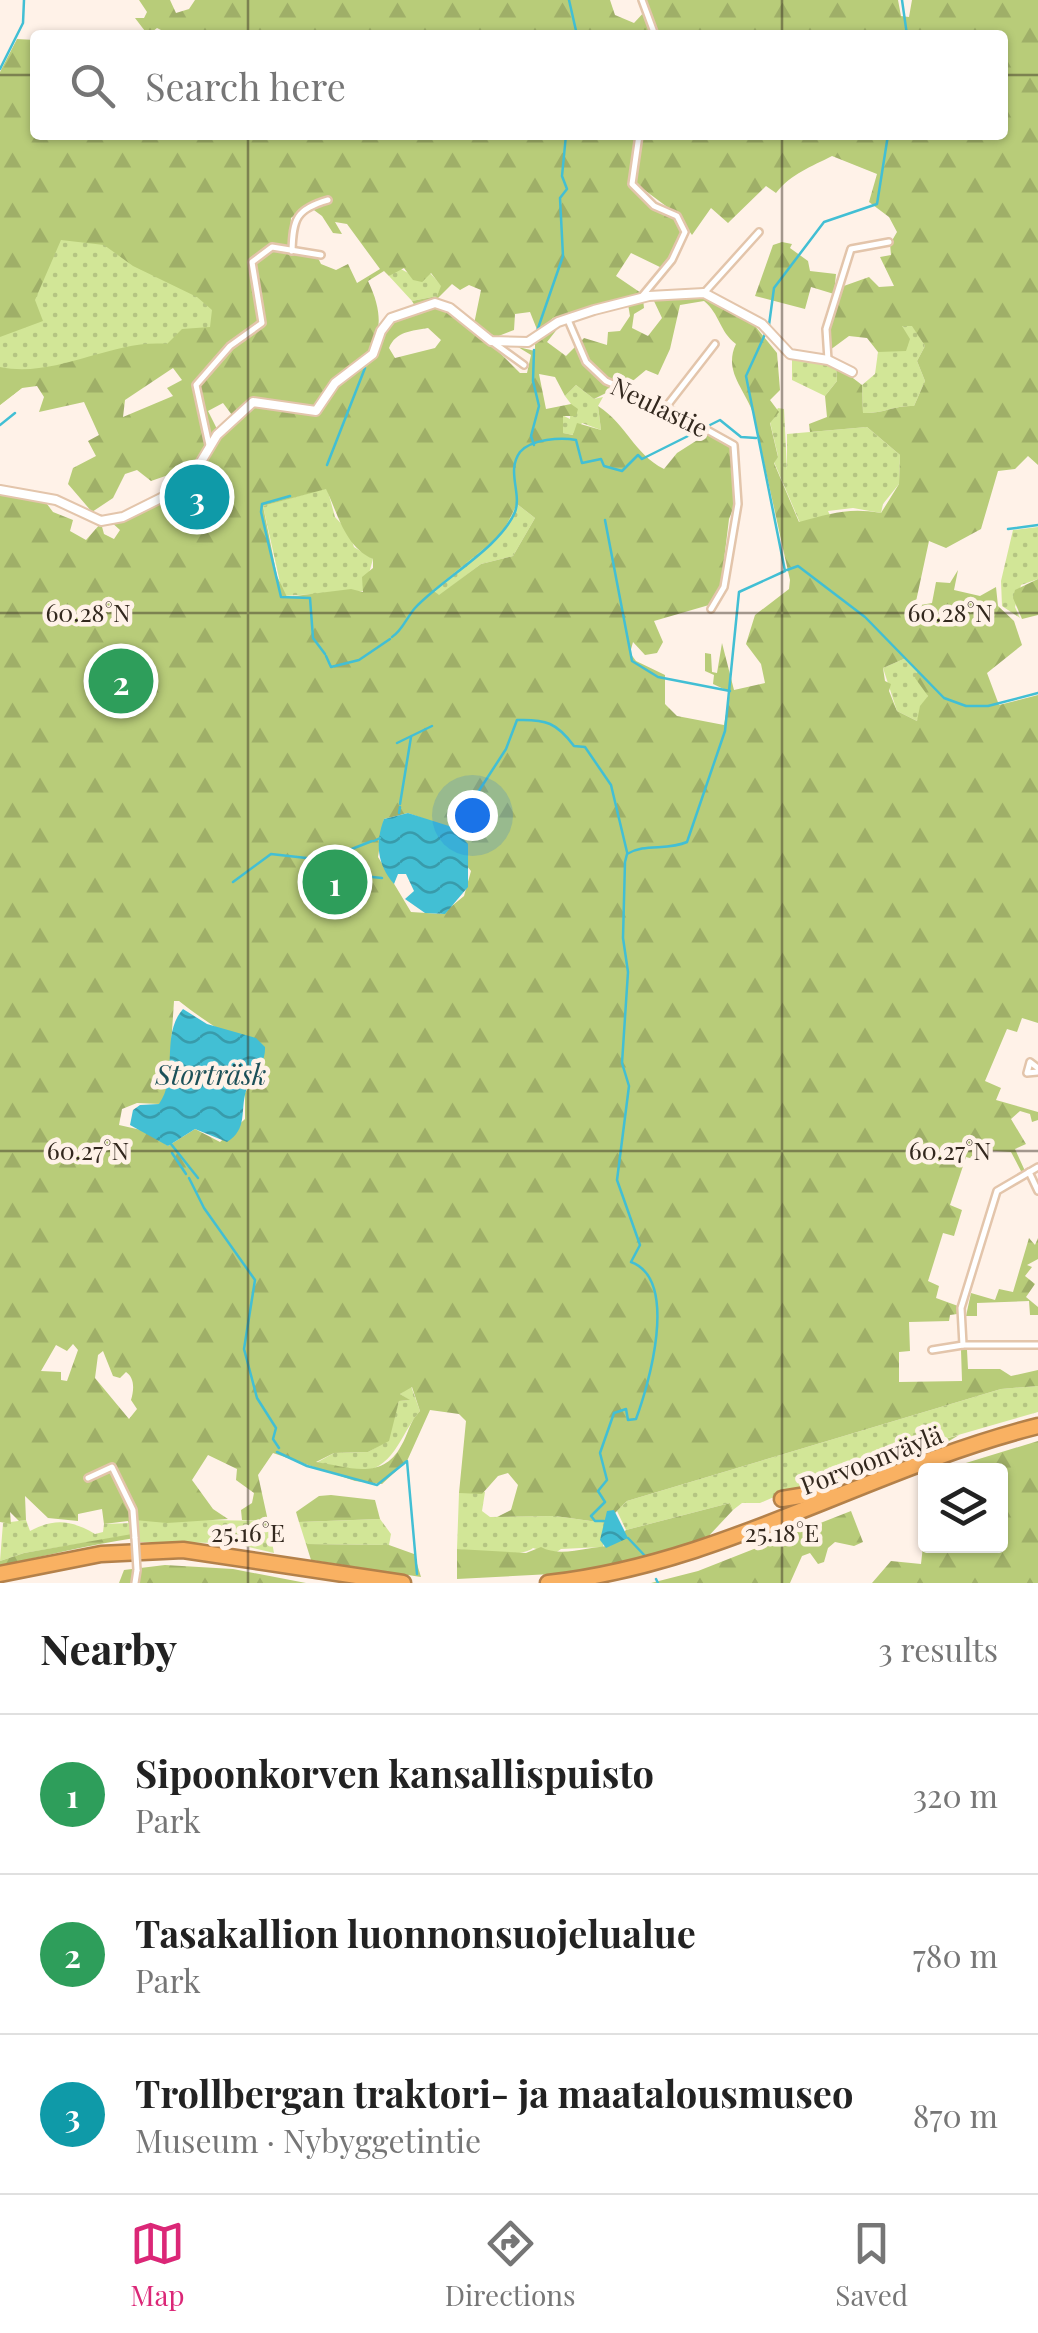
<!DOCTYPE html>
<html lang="en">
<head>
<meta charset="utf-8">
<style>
  body { margin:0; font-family:"Playfair Display",serif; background:#f6f6f6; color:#222 }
  .controls { position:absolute; right:30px; bottom:30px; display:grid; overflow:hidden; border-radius:10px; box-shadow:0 2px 8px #0004 }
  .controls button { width:90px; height:90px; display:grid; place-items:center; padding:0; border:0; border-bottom:2px solid #e0e0e0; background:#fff; color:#222; font:50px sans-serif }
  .you { position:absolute; left:472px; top:815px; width:35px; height:35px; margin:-25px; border:8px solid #fff; border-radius:50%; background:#1a73e8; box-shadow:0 0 0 15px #1a73e833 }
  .badge { display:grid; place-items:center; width:65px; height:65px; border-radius:50%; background:#db2777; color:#fff; font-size:32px; font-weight:700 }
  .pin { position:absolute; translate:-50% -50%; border:5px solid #fff; box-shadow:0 2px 10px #0006 }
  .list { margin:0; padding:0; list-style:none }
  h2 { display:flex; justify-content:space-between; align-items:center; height:130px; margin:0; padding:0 40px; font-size:42px }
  h2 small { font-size:32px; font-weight:400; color:#767676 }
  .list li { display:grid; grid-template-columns:65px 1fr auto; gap:30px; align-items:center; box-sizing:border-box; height:160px; padding:0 40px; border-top:2px solid #e0e0e0 }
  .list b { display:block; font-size:38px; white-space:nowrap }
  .list p { margin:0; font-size:32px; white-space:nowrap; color:#767676 }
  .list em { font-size:32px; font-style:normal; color:#767676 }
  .icon { flex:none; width:55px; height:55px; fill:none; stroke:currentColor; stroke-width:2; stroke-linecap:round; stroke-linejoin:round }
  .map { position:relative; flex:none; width:1038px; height:1583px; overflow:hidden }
  .search { position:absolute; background:#fff; box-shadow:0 2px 8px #0004; left:30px; right:30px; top:30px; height:110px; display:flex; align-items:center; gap:25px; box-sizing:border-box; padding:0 35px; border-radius:10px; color:#767676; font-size:38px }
  .sheet { height:610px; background:#fff }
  nav { display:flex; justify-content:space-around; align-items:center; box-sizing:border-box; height:140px; border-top:2px solid #e0e0e0; background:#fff; font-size:28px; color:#767676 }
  nav a { display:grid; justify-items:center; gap:5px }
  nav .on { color:#db2777 }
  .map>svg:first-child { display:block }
  .grass { fill:url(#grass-dots) }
  .forest { fill:url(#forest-firs); fill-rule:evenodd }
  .water { fill:url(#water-waves) }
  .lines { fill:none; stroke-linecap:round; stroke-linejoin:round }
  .stream { stroke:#42bfd4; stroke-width:2.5 }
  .minor-casing { stroke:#e3c5ab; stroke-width:10 }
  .tertiary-casing { stroke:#e3c5ab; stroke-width:12 }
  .motorway-casing { stroke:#b4814a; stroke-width:19 }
  .minor { stroke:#fff; stroke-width:5 }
  .tertiary { stroke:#fff; stroke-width:8 }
  .motorway { stroke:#f9b162; stroke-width:14 }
  .minor-bridge-casing { stroke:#e3c5ab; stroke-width:10; stroke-linecap:butt }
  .minor-bridge { stroke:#fff; stroke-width:5 }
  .ticks { fill:none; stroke:#33281e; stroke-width:2.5; stroke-opacity:0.45 }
  .labels { text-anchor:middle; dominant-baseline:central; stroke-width:9; stroke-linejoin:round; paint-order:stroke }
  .street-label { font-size:25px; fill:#33281e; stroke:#fff2e8 }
  .water-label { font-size:28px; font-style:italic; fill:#1c5059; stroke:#fff2e8 }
  .ticks-label { font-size:25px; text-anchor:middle; fill:#33281e; stroke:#fff2e8; stroke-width:9; stroke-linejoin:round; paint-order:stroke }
</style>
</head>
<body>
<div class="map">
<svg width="1038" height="1583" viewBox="0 0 1038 1583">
  <defs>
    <pattern id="grass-dots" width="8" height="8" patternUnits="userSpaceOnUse" patternTransform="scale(2.5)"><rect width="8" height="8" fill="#d2e697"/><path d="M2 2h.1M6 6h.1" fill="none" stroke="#b5c582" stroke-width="1.8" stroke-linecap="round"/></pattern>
    <pattern id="forest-firs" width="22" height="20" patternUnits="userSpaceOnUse" patternTransform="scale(2.5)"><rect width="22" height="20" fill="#b8cc79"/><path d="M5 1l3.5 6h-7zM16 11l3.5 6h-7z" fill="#9faf68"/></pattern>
    <pattern id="water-waves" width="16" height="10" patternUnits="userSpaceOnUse" patternTransform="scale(2.5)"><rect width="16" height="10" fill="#42bfd4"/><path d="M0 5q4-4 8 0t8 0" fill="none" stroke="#389bab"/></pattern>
  </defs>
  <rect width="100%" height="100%" fill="#fff2e8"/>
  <!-- grass -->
  <g class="grass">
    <path d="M0,105l35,30 160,17 75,158 -115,68 -75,21 -7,-22 -46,7 -27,21z"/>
    <path d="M399,268l11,6 20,-1 12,13 -5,10 -25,5 -23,-25z"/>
    <path d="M901,325l12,1 12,20 -8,15 8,20 -11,25c-19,-1 -32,8 -51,7l-1,-28 13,-11 3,-22 11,-4z"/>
    <path d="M792,357l44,8 1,16 -12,15 -33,-16z"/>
    <path d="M576,385l18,14 9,-2 -5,9 3,24 -19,-7 -8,12 -12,-2v-18l8,4 1,-15 -6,-8z"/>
    <path d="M778,408l6,1 3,62v-37l80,-7 33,28 -1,29 -16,20 -2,9 -28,-5 -25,3 18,37 -57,25 -9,-40 20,-10 -26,-61 4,-6 -8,-34z"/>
    <path d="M327,488l8,29 14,15 5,15 19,12 -9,32 -81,5 -20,-90z"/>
    <path d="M517,504l18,14 -22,38 -32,8 -42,32 -6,-7 69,-55z"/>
    <path d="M1038,527v52l-17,6 -6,22 5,11 -18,-12 -1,-25 12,-51z"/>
    <path d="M906,658l12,14 10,24 -11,25 -20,-10 -14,-43z"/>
    <path d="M411,1386l9,25c-23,27 -26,66 -74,60 -11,-1 -19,-8 -30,-8l18,-10 34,-1 19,-11 12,-40 10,-1 -9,-6z"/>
    <path d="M1038,1386v26l-177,51 -1,7 -31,14 -46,9 -23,10h-18l-9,7 -3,-7 -104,27 -9,-19 10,-10 374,-112z"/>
    <path d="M485,1492l-3,19 8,6 65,-1 50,7 -2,24 -42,2 -7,5 -21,-6c-13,11 -60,3 -76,1l2,-56z"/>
    <path d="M133,1519l135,2 6,32 -42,-10 -95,-1z"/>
    <path d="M380,1519l11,15 -2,11 -83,-1 -7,-22z"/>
    <path d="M26,1520l4,11c23,-12 40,-12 65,3l8,-2 1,-8 27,-1 1,12 -108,18 -24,8 3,-38z"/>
  </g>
  <!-- forest -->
  <g class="forest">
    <path d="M139,0h31l6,13 13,-4 6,-9h415l5,15 19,8 12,-13 -3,-10h255l3,16 8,1 3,-17h126v465l-10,-9 -13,13 -17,2 -17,58 -35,19 -17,-7 -14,65 17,-3 4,-21 14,1 8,-13 -4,20 26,6 16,-9 2,19 16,15 8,24 -35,28 12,32 39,-10v328l-16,-5 -5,14 -10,-3 -22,52 16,7 -5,12 42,12v8l-6,2 -2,-8 -10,-3 -9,8 15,25 -11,5 10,22 -3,2 -11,-21 -29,-2 -5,10 -11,-3 -16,48 12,5 -8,26 -11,-3 -15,48 11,5 -3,12 22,8 -1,8 -7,1 -1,6 -40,1 1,29 -11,1v30l63,-1 -1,-31h6l1,19h32l11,7 27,-6v16l-37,3 -374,112 -22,22 -50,-7 -58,1 14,-7 7,-25 -10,-12 -10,3 -16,18 -23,-1 7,-72 -7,-7 -29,-4 -23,51 -25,23 -27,-3 -82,-28 -15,22 10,46 -26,-1 -1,-10 11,-7 2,-10 -18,-13 1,-11 -29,-14 -16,25 21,29 15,10 -61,4 -33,-3 1,18c-45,7 -89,17 -135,28v-5l24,-8 108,-19 -4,-13 -24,3 -2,-15 -24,5v7l-30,-3 -23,-22 1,24 -7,1 -9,-9 1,12 -11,-2v-1030l44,8 9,12 20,8 -3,11 16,9 15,-17 3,11 10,5 6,-9 -10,-9 53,-23 18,12 29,-1 -2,-28 -10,-10c11,-18 36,-64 59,-66 13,-1 42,7 56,9l28,-33 29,-20 22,-41 48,-15 50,38 30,30h7l4,-18 -13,-8 17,4v-7l24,-21h3l-15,19 19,14 18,-18 23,7 1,-13 12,-1 10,-15 -2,-12 15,-5 1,9 -10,6 -2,14 16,8 14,-18 -9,-19h56l46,27 22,27 3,37 -10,10 9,12 -9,11 8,34 -4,6 25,59c31,-8 49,-15 82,-9l18,-29 1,-29 -33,-28 -57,5 -1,-8 18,-7 -2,-21 12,-15 -1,-16 26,20 1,28c19,1 32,-8 51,-7l11,-25 -8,-20 8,-15 -13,-20h-10l8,13 -4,12 -28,1 -11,-14 -18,-2 -19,14 -2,-18 13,-45 28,-10 10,10 15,-1 -14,-29 11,-2 -1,-11 7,-12 -8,-15 -20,-15 8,-28 -45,-18c-21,11 -40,17 -56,37l-10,-7 -38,37 -17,-15 -19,27 -14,-20 -43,-32 6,-48h362v-100h-832l-14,-7 -9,7 -13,-17h9l3,-6zM704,301c16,13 15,30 32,43 -13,27 9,45 17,69l37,167 -1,9 -34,26 -9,29 15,20 4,19 -31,7 -12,-47 -5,30 -5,-1 -1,-18 -6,-1v18l9,4 -1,9 17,8 -6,33 -47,-9 -12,-12v-29l-29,-14 -6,-8 3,-11 12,13 12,-2 6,-11 -9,-21 55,-16 11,-12 9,-74 8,-20 -5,-55 -22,-12 -33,21 -13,16c-31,-16 -36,-43 -66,-63l3,24 -24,-7 -4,12 -10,-2v-17h13l2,-7 -7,-5 -25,5 -7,-35 16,3 10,19 11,-11 18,14 16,-8 7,3 29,-24 12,5 12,-26 10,-44zM428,328l13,12 -6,8 -40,10 -6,-10c7,-17 23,-17 39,-20zM326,489c12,25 19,58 47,70v9l-11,9 1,15 -12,-3 -64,8 -10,-21 -14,-70zM517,504l18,14 -22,38 -32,8 -42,31 -6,-5 69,-56zM906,658l12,13 -3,7 13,18 -8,10 -3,15 -20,-10 -8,-20 2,-7 -6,-3 -2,-13zM408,813l22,8 41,50 -7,25 -22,18 -31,-2 -33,-55 6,-38zM174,1001h5c27,22 57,38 86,59l-20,33v26l-25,23 -25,-13 -27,17 -18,-14 -31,-7 3,-16 15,-6 23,1 8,-12zM73,1344l5,6 -11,31 -6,-1v-8l-20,-1 15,-26 11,6zM103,1351l10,25 7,2 6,-6c9,6 8,18 5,28l6,9 -8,10 -34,-41 3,-23zM412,1387l8,24c-11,11 -11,22 -19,35 -19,36 -55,20 -85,16l18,-9 34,-1 21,-11 10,-40 11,-1 -10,-6z"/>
    <path d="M17,39l18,1v95h602l-6,50c17,16 41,26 53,46l-20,38 -33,-16 -15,23 25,17 -88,25 -15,14 -8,-20 -15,2 -1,16 -18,7 -22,-13 7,-34 -12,-5 -9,5 -8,-6 -17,17 -20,5 -3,-5 25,-5 4,-10 -10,-13 -9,9 -9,-2 -9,-12 -15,8 -5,-5 -16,10c31,64 -11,83 -52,128l-55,-9 -26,19 -12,-16 -15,8 10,20 -18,33 -49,17 -14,-11 -12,4 -12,24 -21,14 -24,-28 5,-16 23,-12 -8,-15 11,-6 -15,-33 -45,10 5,-15 -7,-11 -15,2 -22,17v-38c56,12 112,-28 167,-23l15,-15 28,-2 2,-17 -15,-13 -64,-31 -29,-21 -43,-5 -26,60 8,21 -43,16v-265zM307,205l15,11 11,17 9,1 -7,-12 12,2 33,45 -23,14 -9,-19 -12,6 -15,-6 -4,-8 -28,-5 2,-33zM173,368l9,12 -15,8 6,8 -50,21 2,-17z"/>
    <path d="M782,242l10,2 -2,4 18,13 2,10 26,3 -2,20 -23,-7 -6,22 -50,-13 18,-51z"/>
    <path d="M1038,579v36l-16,4 -9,-21 2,-8z"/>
    <path d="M1029,1238l6,7 3,-7v21l-11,6 5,2 -7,9 10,8 -9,13 12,10v8h-8l-1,-14 -52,2v13h-11l5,-23 24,7 4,-11 14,3z"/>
    <path d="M959,1435l-20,12 -79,23 1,-7z"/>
    <path d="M1038,1441v142h-166l19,-22 30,3 4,-36 1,18h74v-76h-57z"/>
    <path d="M331,1495l44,5 5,19 -81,3 -3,-10 23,-16z"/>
    <path d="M730,1503l3,7 -29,31 -69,20 -64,12 -114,6v-30l69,4 15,-6c19,11 50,-1 69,-1l16,-16z"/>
    <path d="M851,1511l12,31 -9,4 -19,-4 -7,6 -4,14 -6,2 -8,-11 -8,3 -12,27h-139l47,-12z"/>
    <path d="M306,1544l83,1 25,9 7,23 -110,-17z"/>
    <path d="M165,1565l68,4 73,14h-187l5,-13z"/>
  </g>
  <!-- water -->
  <g class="water">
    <path d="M408,813l44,14 16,17v43l-23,27 -20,-1 -20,-14 9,-8 -8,-17h-8l-4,10c-17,-20 -19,-41 -10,-65z"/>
    <path d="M183,1009l24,15 49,14 9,9c1,20 -15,27 -19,44 -6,20 2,38 -19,51l-32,-13 -27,17 -38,-21 3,-15 7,-5 19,-1c20,-28 1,-69 24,-95z"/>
    <path d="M614,1510l14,28 -22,10 -6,-8 7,-29z"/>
  </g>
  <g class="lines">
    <!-- stream -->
    <g class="stream">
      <path d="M569,0l8,35"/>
      <path d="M902,0l5,35"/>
      <path d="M0,69l23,-46 1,-23"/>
      <path d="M769,325l5,-37 50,-66 53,-18 11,-69"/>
      <path d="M536,334l27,-78 -3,-58 7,-9 -5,-13 4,-41"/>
      <path d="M534,350l-1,31 6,25 -8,30 3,9"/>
      <path d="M0,425l15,-12"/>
      <path d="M327,465l38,-97"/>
      <path d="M290,496l-28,8 -1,8 20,85 29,1 3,40 12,16"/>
      <path d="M605,520l27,141 26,16 72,14"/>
      <path d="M1008,529l30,-4"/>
      <path d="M787,570l11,-4 67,51 79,81 22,8h22l50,-13"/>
      <path d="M392,637c10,-6 15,-20 23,-29 28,-30 85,-60 100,-96 7,-19 -9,-41 5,-60 11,-13 41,-15 56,-12l6,23 19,-4 3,7 18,5 16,-16 4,4 78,-39 21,17 15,1"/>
      <path d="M326,656l5,11 28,-7 31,-21"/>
      <path d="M397,743l35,-17"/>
      <path d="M400,804l11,-67"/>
      <path d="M399,813l1,-6"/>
      <path d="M458,823l48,-74 11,-29c29,-1 40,3 57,26l11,1 26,38 16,67"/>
      <path d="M374,841l6,-3"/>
      <path d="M331,865l2,8 49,5"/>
      <path d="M233,882l38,-28 53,6 48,-19"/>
      <path d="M171,1144l27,34"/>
      <path d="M172,1153l14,21"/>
      <path d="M189,1178l15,30 51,72 -11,69 13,49 19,30 -3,11 6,9"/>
      <path d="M277,1452l30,14 70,19 30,-24 10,113"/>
      <path d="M604,1521h-9l-4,-5 14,-14 -7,-11 9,-11 -7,-27 14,-40 12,-4 2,11 8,-1c12,-32 44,-139 -5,-157l9,-17 -23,-65 12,-94 -7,-23 6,-91 -5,-34 2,-76 2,-8c18,-11 40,-3 60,-12l38,-111 14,-139 46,-21 -39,-195 20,-44"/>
      <path d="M628,1538l20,21"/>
      <path d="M656,1579l2,4"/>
    </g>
    <!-- minor casing -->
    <g class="minor-casing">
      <g id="minor">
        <path d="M642,0l13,35"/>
        <path d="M639,135l-7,49 22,22 23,10 8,16 -13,28 -29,35"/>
        <path d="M292,251c1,-32 4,-42 36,-51"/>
        <path d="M704,293l55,-61"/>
        <path d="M568,320l18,42 20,19 60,26 68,38 4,59 -14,83 -13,22"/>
        <path d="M491,341l33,24"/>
        <path d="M828,360l-2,-31 25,-80 38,-7"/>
        <path d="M666,407l49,-63"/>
        <path d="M209,445l-13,-60 34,-39 32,-23 -10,-61 20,-15 49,8"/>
        <path d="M1038,1068l-8,-6 -3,11 11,-1"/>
        <path d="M1029,1172l9,19"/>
        <path d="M963,1345l-2,-37 36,-117 41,-24"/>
        <path d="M932,1350l31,-5h75"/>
        <path d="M88,1478l24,-11 21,43 2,28"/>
        <path d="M135,1583l2,-13"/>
      </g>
    </g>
    <!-- tertiary casing -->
    <g class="tertiary-casing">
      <path id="tertiary" d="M0,490l56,10 45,21 22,-4 64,-32 30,-50 36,-33 63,9 19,-28 38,-29 8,-23 10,-13 44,-15 15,5 41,33 37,1 30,-20 36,-12 55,-14 55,-3 58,31 28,30 38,6 24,12"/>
    </g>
    <!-- motorway casing -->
    <g class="motorway-casing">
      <g id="motorway">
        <path d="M782,1499l49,-8"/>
        <path d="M0,1574l101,-20 82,-4 220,33"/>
        <path d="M548,1583c174,-19 322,-115 490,-157"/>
      </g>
    </g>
    <!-- minor -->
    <use href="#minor" class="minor"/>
    <!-- tertiary -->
    <use href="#tertiary" class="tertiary"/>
    <!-- motorway -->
    <use href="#motorway" class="motorway"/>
    <!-- minor-bridge casing -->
    <g class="minor-bridge-casing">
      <path id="minor-bridge" d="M135,1538l2,32"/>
    </g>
    <!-- minor-bridge -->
    <use href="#minor-bridge" class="minor-bridge"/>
  </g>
  <!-- ticks -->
  <path class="ticks" d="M248,0v35M782,0v35M0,75h35M1003,75h35M248,135v1448M782,135v1448M0,613h1038M0,1151h1038"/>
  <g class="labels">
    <!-- street labels -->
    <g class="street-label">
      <text transform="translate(660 406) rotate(26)">Neulastie</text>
      <text transform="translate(871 1459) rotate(-21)">Porvoonväylä</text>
    </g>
    <!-- water labels -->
    <g class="water-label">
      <text x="211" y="1073">Storträsk</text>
    </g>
  </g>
  <g class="ticks-label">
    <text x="88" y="622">60.28°N</text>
    <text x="950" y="622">60.28°N</text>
    <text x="88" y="1160">60.27°N</text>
    <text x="950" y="1160">60.27°N</text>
    <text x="248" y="1542">25.16°E</text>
    <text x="782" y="1542">25.18°E</text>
  </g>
</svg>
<div class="controls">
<button><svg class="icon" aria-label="layers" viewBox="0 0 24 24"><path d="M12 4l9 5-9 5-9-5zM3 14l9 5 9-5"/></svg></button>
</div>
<div class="you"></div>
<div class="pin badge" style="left:335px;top:882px;background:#2e9e5b">1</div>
<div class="pin badge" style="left:121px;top:681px;background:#2e9e5b">2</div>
<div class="pin badge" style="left:197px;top:497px;background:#0f9aa8">3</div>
<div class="search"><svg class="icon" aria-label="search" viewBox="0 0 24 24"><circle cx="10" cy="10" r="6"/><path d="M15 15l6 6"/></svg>Search here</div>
</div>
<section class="sheet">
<h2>Nearby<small>3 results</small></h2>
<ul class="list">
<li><span class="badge" style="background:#2e9e5b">1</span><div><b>Sipoonkorven kansallispuisto</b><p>Park</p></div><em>320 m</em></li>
<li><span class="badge" style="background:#2e9e5b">2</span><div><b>Tasakallion luonnonsuojelualue</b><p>Park</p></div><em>780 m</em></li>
<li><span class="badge" style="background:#0f9aa8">3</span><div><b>Trollbergan traktori- ja maatalousmuseo</b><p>Museum · Nybyggetintie</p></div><em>870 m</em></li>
</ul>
</section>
<nav>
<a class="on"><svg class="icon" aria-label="map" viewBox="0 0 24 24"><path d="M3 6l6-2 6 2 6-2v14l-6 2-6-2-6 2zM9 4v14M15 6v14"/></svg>Map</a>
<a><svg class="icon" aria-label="directions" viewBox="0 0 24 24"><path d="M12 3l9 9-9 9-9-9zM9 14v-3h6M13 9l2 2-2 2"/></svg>Directions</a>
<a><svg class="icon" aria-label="saved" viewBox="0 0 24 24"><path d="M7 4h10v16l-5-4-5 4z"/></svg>Saved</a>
</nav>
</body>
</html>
